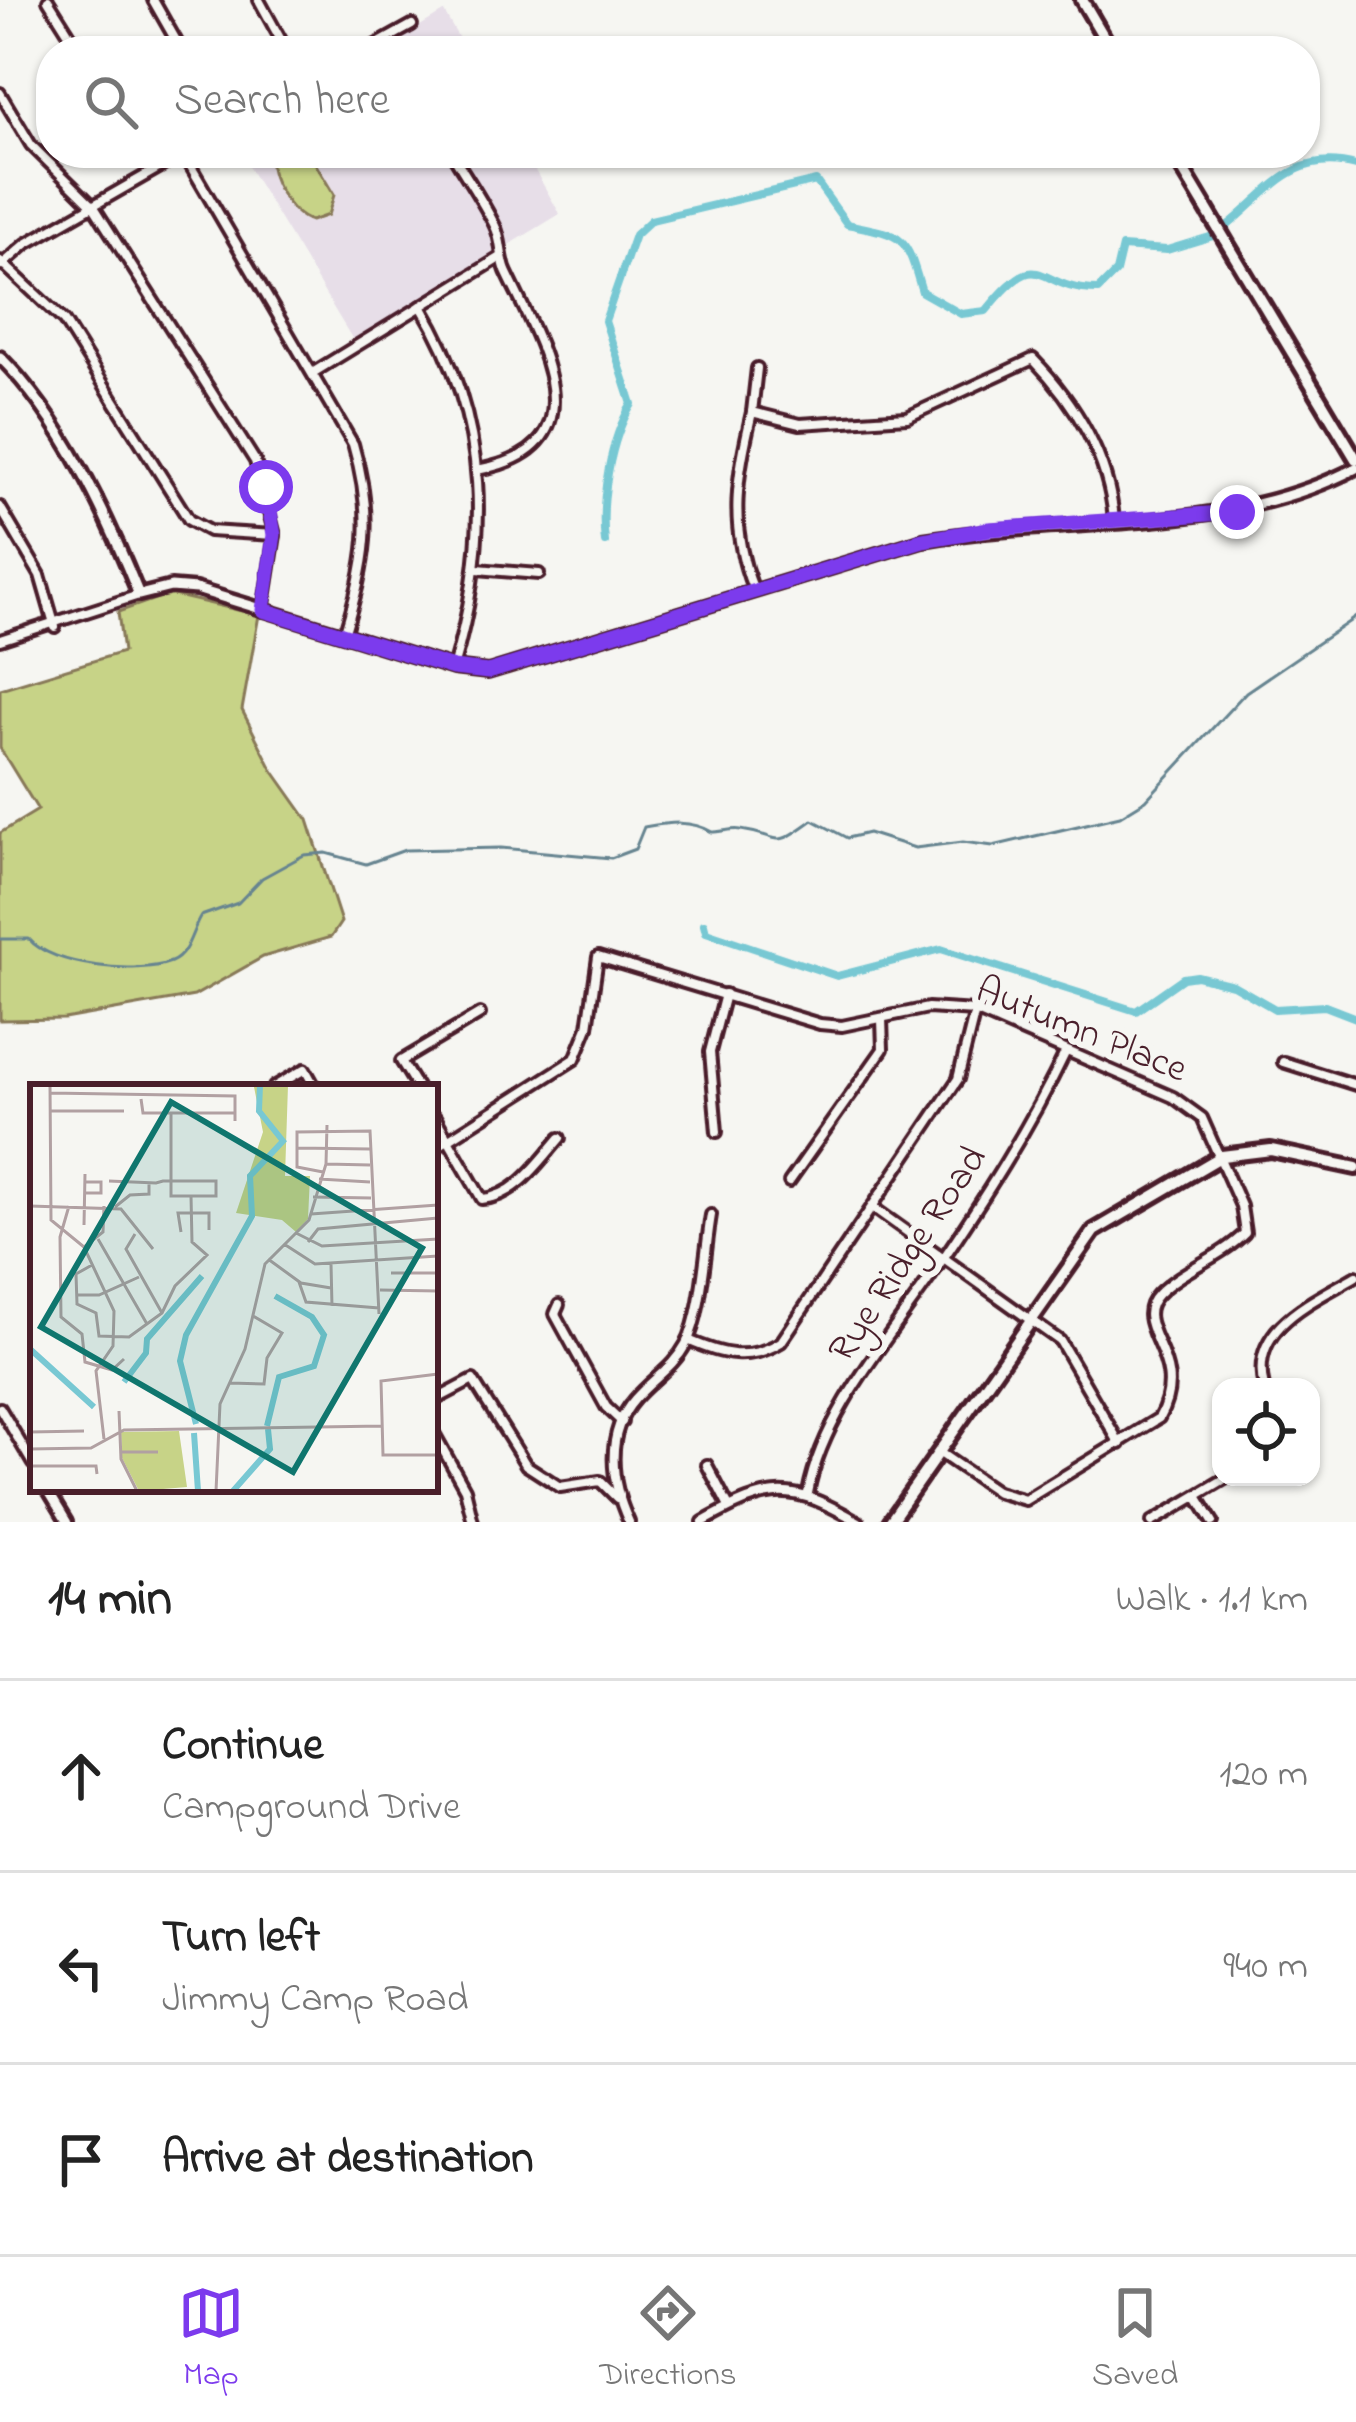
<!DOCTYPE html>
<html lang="en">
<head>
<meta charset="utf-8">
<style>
  body { margin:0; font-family:"Indie Flower",sans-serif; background:#f2f2f2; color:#222 }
  .controls { position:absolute; right:36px; bottom:36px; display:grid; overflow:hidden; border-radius:24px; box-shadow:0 3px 9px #0004 }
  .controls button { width:108px; height:108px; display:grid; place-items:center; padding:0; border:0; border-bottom:3px solid #e0e0e0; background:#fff; color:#222; font:60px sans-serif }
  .stop { position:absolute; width:36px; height:36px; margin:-27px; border:9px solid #7c3aed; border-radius:50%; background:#fff }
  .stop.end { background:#7c3aed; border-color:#fff; box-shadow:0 3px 12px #0008 }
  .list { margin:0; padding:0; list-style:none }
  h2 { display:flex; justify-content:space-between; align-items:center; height:156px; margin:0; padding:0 48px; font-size:51px }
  h2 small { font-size:39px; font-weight:400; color:#767676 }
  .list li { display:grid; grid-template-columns:78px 1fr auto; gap:36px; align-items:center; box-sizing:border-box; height:192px; padding:0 48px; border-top:3px solid #e0e0e0 }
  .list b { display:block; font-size:45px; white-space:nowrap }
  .list p { margin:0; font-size:39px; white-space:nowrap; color:#767676 }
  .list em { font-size:39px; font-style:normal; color:#767676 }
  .icon { flex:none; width:66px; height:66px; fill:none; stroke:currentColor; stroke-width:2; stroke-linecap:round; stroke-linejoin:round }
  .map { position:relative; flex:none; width:1356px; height:1522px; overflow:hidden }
  .search { position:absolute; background:#fff; box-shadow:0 3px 9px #0004; left:36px; right:36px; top:36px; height:132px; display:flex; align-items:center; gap:30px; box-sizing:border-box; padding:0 42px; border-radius:48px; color:#767676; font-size:45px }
  .sheet { height:732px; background:#fff }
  nav { display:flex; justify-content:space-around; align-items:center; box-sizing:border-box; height:168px; border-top:3px solid #e0e0e0; background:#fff; font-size:33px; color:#767676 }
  nav a { display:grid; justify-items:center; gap:6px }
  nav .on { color:#7c3aed }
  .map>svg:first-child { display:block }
  .built { fill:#e7dee8 }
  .green { fill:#c7d387; stroke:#887959; stroke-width:3 }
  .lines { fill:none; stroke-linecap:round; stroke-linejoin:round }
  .stream { stroke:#668490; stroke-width:3 }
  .canal { stroke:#78c8d3; stroke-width:8 }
  .minor-casing { stroke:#4a1f2b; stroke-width:16 }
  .tertiary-casing { stroke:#4a1f2b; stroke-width:18 }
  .secondary-casing { stroke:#4a1f2b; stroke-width:20 }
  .minor { stroke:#f6f6f2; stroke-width:8 }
  .tertiary { stroke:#f6f6f2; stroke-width:9 }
  .secondary { stroke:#f6f6f2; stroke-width:10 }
  .route { stroke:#7c3aed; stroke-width:15 }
  .labels { text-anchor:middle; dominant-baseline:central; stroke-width:12; stroke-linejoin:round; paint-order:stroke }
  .street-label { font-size:39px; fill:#4a1f2b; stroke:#f6f6f2 }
  .inset-river { fill:none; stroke:#78c8d3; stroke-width:6 }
  .inset-road { fill:none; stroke:#b1a0a2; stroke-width:3 }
  .view { fill:#0f766e; fill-opacity:0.15; stroke:#0f766e; stroke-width:6 }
  .inset-edge { fill:none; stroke:#4a1f2b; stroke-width:6 }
</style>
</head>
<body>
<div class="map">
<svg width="1356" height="1522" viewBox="0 0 1356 1522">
  <rect width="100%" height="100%" fill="#f6f6f2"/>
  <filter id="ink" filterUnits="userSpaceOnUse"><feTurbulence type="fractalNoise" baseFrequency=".00833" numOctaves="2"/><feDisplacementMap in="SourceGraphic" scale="24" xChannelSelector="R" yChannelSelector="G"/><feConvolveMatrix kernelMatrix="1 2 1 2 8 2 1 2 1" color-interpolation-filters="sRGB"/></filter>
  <g filter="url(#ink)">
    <!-- built -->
    <g class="built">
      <path d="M444,12l22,39h-87l64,-39z"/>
      <path d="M240,153h285l35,61 -207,126z"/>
    </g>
    <!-- green -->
    <g class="green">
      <path d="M271,153h38l25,42 -6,20 -17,6c-22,-7 -44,-45 -40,-68z"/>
      <path d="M169,594l90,21 -17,95 30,59 36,51 33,102 -10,15 -68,20 -69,39 -130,23 -64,1v-187l38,-23 -38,-62v-59l123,-37 -5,-40z"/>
    </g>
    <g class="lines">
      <!-- stream -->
      <path class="stream" d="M0,939h29c22,27 108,36 142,23 18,-7 20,-31 30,-46l37,-13 24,-25 42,-23 22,-2 40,11 39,-14 96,-2 110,10 24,-9 9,-22c24,-4 46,-8 68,5 10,0 21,-4 29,-2 43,6 30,21 72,-10l34,18 21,-5 47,15 48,-6 30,4 127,-30 26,-16 100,-108 110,-75"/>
      <!-- canal -->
      <g class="canal">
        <path d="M1227,226c43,-34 67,-77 129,-60"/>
        <path d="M605,542c-5,-41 5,-103 27,-138l-27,-83 30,-86 16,-15 165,-39 31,43c59,12 58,10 75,68l39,22 25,-3c58,-72 47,-21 112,-21l18,-18 6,-25 45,3 46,-14"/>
        <path d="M704,924l2,8 131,44 104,-27 195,62 47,-33 14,-2 36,9 42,24 50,-3 31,12"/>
      </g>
      <!-- minor casing -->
      <g class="minor-casing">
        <g id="minor">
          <path d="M48,0l32,51"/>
          <path d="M153,0l29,51"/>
          <path d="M259,0l28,51"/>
          <path d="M365,51l47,-26"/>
          <path d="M0,93l31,52 63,62 161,254 20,74 -12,76"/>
          <path d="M183,153l170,291c22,75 13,117 -9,191"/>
          <path d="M452,153c14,24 31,48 43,73 7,14 5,30 11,45 34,73 99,176 -29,199"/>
          <path d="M0,261l64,60 125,199 20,11 66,4"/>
          <path d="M2,265l24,-21 157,-90"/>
          <path d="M421,306c70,117 69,234 32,362"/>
          <path d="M314,372l187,-115"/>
          <path d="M752,412l5,-44"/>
          <path d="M0,507l40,68 15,52"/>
          <path d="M477,569l62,5"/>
          <path d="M753,588c-25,-63 -16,-111 -1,-176l48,12 107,-7 126,-58c43,44 76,100 81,161"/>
          <path d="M0,640l139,-45"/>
          <path d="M1283,1062l73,23"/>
          <path d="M274,1087l31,-18 10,18"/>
          <path d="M417,1087l-16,-26 79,-47"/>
          <path d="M435,1117l47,82c34,-2 57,-37 78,-61"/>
          <path d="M717,1132l-7,-80 15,-58"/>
          <path d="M435,1148l140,-89 13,-32 10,-70 222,67 22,2 86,-18 47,3 198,86 29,21 39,88 4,27c-25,25 -62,36 -87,61 -32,33 35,64 1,124l-134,82 -28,-8 -57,-39"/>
          <path d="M789,1182l94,-133 -1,-30"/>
          <path d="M875,1209l185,132 60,103"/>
          <path d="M559,1305l-4,9 51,93 16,15"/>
          <path d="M688,1340c34,15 61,22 93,2l177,-263 17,-68"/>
          <path d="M1264,1387c-16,-60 50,-86 92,-111"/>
          <path d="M435,1400l38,-20 53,85 34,22 40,-6 17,17"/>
          <path d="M0,1408l33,56"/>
          <path d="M435,1435l30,54 8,33"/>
          <path d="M707,1465l22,42"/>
          <path d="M47,1489l20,33"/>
          <path d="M808,1493c15,-80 80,-154 126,-221 49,-72 95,-143 132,-221"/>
          <path d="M1197,1496l16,26"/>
          <path d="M629,1522c-18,-39 -25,-88 6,-123 17,-20 38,-31 51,-55 16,-30 19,-94 25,-129"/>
          <path d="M703,1522c70,-39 87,-39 156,0"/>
          <path d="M1152,1522l76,-45"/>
        </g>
      </g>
      <!-- tertiary casing -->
      <g class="tertiary-casing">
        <path id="tertiary" d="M0,357c63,63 106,156 139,238l32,-8 25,2 257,79 35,4 435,-132c144,-24 301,-3 433,-72"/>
      </g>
      <!-- secondary casing -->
      <g class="secondary-casing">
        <g id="secondary">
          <path d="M1082,0l30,51"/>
          <path d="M1173,153l183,306"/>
          <path d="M890,1522l204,-291 128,-75 49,-6 85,18"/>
        </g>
      </g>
      <!-- minor -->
      <use href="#minor" class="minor"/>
      <!-- tertiary -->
      <use href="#tertiary" class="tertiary"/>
      <!-- secondary -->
      <use href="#secondary" class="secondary"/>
    </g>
  </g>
  <g class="lines" filter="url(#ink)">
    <!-- route -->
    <path class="route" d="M266,487l8,48 -11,75 190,58 35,4 435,-132 66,-11 248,-17"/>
  </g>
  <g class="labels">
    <!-- street labels -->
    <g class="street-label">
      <text transform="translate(1081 1031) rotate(22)">Autumn Place</text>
      <text transform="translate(909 1255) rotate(-56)">Rye Ridge Road</text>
    </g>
  </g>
  <!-- overview -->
  <g transform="translate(30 1084)">
    <rect width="408" height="408" fill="#f6f6f2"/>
    <path d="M258,1l-3,91h25l-2,43 -12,13 -14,-12 -46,-7 27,-81 -9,-45zM149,347l8,56 -48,4 -17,-33 -1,-26z" fill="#c7d387"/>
    <path class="inset-river" d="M0,265l64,58M94,298l22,-29 1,-14 55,-63M166,340l-16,-63 6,-26 66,-119 -2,-40 33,-35 -24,-30 1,-26M237,342l12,-49 35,-11 10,-31 -12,-18 -37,-21M164,349l4,58M203,407l37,-42 -2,-20"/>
    <path class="inset-road" d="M20,1l1,135 33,27 30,64 -1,35 -17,25 8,68M20,9l185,3v25M111,15l2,14h92M20,27h74M267,64l73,1M296,80l44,1M293,88l-26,-5v-35l73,-1 9,183M289,95l51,3M79,97l47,2 7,-2h53v15h-45v-83M55,98h16v11h-16M283,113l58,1M0,122l91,3 32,40M39,122l-9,31 1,80 21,17 3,28 27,8 12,-11M85,123l15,-12 19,-1v-11M281,130l127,-9M54,141l1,-51M151,148l-3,-19h31v17M266,149l26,13 116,-7M105,150l-9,15 36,64M68,155l49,85M278,158l10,-13 120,-11M254,160l31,20 123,-8M54,163l19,-15 1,-26M238,175l33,24 30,5M301,180l1,42M62,181l-16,9 1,30 19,9 3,23 30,1 33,-24 13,-27 32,-31 -15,-13 -1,-46M361,189h47M269,198l7,20 73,6M350,206l58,1M47,211h22l40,-18M408,290l-57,7 2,74h55M200,299l34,1 3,-26 15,-25 -29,-17M89,327l2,48 16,32M0,348l54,-1M0,365l61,-1 33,-18 258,-4M90,368h38M0,382h66l1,8M186,407l4,-87 25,-55 20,-85 44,-44 17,-56 1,-39"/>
    <path class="view" d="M141,18l251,146 -129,224 -252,-145z"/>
    <rect width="408" height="408" class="inset-edge"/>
  </g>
</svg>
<div class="controls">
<button><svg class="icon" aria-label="locate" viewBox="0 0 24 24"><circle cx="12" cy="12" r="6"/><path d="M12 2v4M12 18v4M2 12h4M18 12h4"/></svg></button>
</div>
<div class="stop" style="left:266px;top:487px"></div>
<div class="stop end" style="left:1237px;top:512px"></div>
<div class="search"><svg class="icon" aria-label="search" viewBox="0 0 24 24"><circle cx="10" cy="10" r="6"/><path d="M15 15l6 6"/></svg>Search here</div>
</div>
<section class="sheet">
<h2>14 min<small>Walk · 1.1 km</small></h2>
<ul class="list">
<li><svg class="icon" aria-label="ahead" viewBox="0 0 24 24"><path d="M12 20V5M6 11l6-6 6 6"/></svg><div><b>Continue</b><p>Campground Drive</p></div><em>120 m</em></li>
<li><svg class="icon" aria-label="left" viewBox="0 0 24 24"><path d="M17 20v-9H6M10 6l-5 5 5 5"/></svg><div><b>Turn left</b><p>Jimmy Camp Road</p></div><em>940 m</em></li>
<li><svg class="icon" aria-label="arrive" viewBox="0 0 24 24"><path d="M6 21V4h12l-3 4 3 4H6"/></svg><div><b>Arrive at destination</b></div></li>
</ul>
</section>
<nav>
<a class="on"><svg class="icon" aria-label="map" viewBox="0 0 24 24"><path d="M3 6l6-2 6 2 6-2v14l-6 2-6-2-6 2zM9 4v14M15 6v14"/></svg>Map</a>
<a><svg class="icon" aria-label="directions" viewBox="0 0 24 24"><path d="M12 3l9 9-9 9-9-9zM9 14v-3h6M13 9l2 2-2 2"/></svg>Directions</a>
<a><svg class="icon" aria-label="saved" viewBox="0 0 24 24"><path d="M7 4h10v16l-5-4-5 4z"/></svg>Saved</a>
</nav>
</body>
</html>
